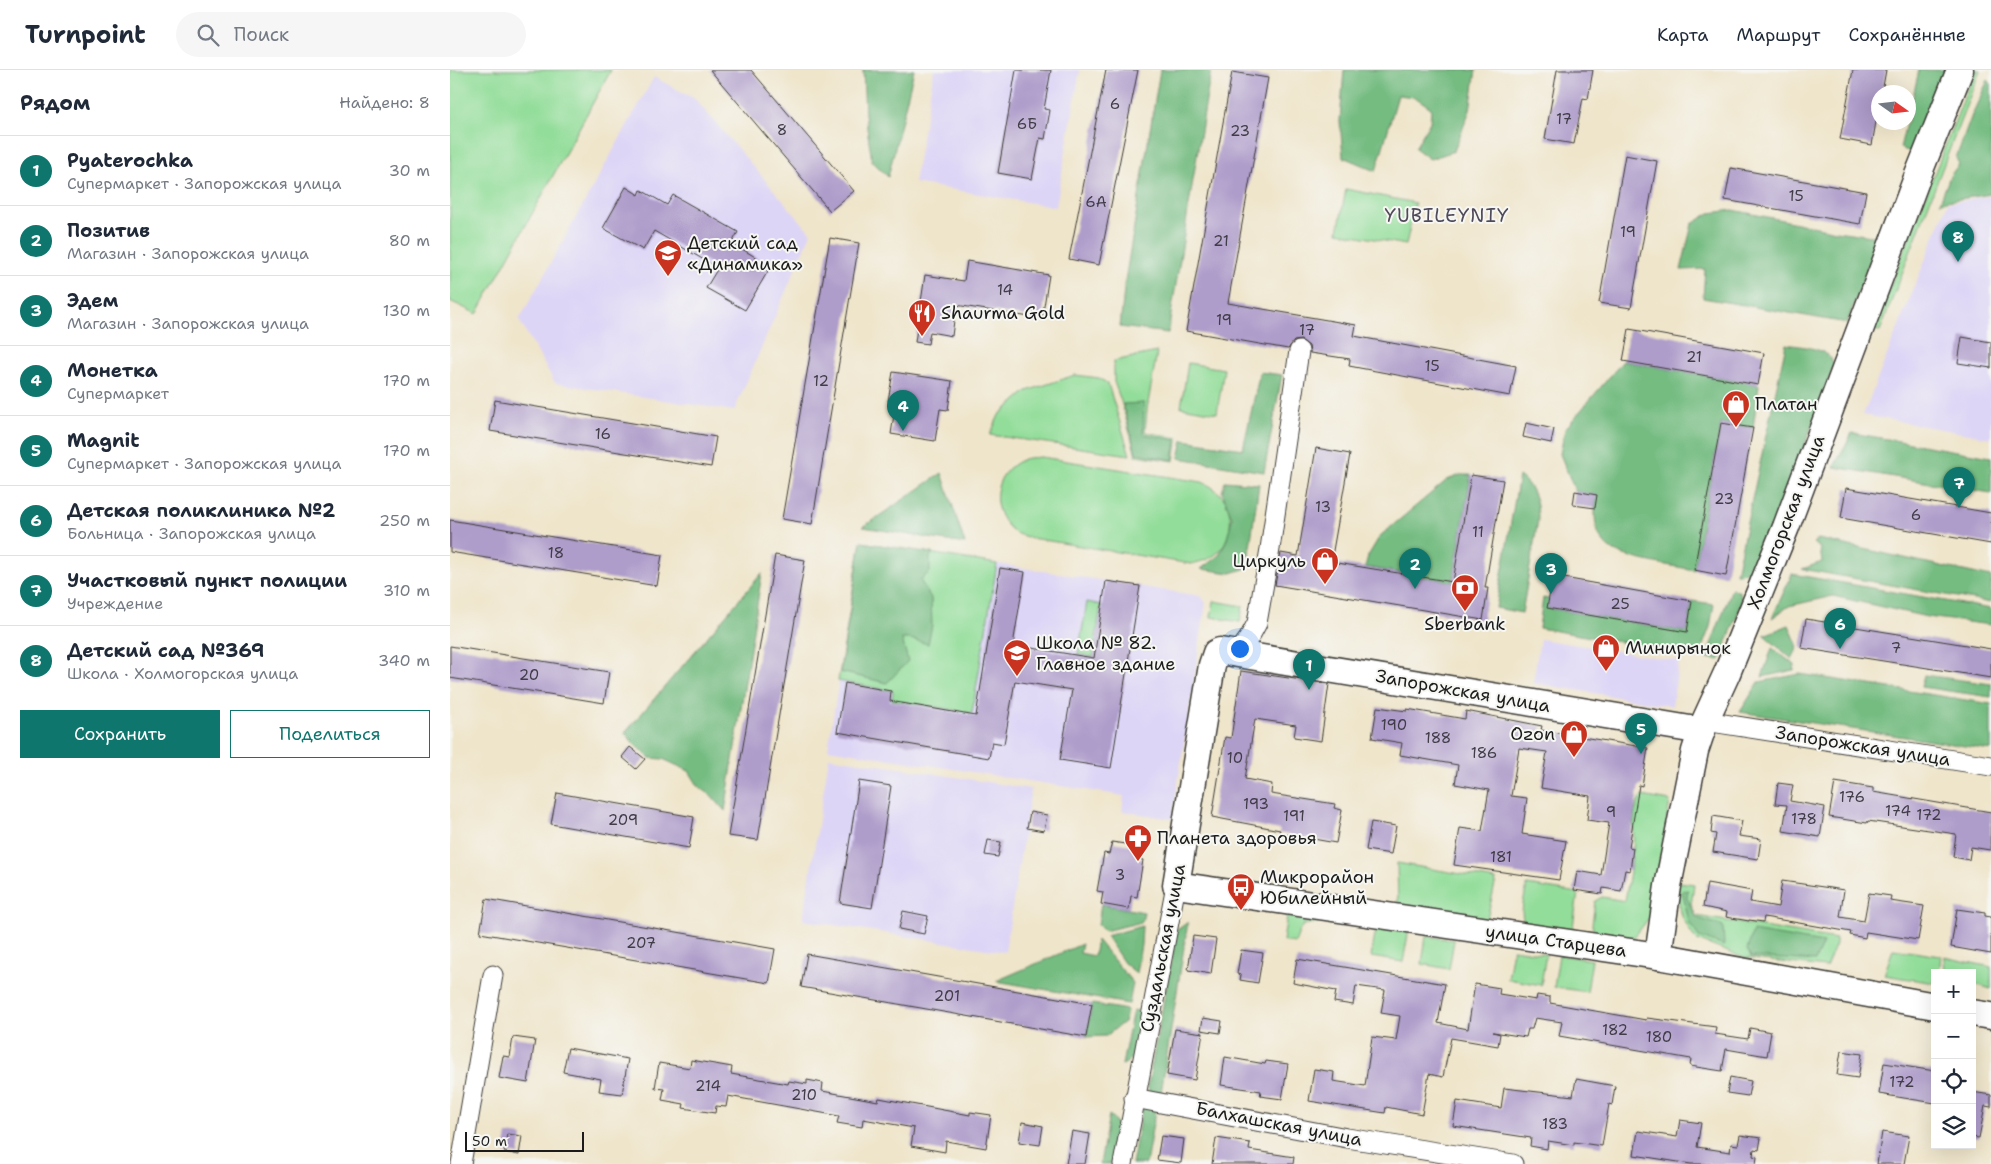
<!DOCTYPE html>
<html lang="ru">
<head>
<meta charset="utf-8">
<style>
  body { margin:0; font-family:"Shantell Sans",sans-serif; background:#f6f6f7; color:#1f2937 }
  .controls { position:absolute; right:15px; bottom:15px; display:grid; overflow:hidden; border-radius:0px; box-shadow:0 5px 20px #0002 }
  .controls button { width:45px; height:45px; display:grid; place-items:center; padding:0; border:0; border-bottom:1px solid #e0e1e3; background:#fff; color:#1f2937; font:25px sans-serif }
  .compass { position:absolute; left:1421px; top:15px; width:45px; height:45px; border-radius:50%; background:#fff; box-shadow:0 5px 20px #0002; rotate:104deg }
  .scale { position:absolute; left:15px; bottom:12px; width:119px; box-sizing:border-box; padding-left:5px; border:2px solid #1c1c1c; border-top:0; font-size:14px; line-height:18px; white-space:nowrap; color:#1c1c1c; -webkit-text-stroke:4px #f6f6f2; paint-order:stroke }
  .you { position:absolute; left:789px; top:578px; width:18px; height:18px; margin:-12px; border:4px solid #fff; border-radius:50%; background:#1a73e8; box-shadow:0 0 0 8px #1a73e833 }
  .badge { display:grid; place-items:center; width:32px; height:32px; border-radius:50%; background:#0f766e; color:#fff; font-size:16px; font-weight:700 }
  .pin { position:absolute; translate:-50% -41px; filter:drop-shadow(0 1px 2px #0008) }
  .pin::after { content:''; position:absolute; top:26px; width:18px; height:15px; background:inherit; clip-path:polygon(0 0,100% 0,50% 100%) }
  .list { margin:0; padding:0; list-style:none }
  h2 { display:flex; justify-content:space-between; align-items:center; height:65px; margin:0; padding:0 20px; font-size:21px }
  h2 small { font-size:16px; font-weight:400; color:#747a83 }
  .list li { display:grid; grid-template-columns:32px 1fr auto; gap:15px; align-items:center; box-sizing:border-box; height:70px; padding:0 20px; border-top:1px solid #e0e1e3 }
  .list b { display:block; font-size:19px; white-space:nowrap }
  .list p { margin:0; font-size:16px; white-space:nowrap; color:#747a83 }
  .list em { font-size:16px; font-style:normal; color:#747a83 }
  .actions { display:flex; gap:10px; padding:15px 20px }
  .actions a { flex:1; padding:11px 0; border:1px solid #0f766e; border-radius:0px; text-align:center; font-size:18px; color:#0f766e }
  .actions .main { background:#0f766e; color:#fff }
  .icon { flex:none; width:28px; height:28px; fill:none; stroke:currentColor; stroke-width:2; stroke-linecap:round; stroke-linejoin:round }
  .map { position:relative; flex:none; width:1541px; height:1094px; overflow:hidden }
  header { display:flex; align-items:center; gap:30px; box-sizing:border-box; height:70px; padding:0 25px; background:#fff; border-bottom:1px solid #e0e1e3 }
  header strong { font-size:24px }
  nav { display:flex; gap:28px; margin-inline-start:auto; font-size:18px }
  .search { width:350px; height:45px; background:#f6f6f7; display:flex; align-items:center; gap:12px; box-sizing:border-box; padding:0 18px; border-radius:28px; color:#747a83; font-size:19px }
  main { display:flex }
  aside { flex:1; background:#fff }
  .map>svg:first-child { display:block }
  .built { fill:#ddd5f6 }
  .green { fill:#92dd99; stroke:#577c5a }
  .forest { fill:#75bc81; stroke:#486c4e }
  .building { fill:#ae9cca }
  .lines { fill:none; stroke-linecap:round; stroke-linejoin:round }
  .street-casing { stroke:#3c3a36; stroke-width:21 }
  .secondary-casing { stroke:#3c3a36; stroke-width:29 }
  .street { stroke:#fff; stroke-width:19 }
  .secondary { stroke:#fff; stroke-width:26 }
  .labels { text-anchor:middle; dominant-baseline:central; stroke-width:4; stroke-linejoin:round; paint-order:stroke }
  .number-label { font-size:15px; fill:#403c48 }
  .poi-label { font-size:18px; fill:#1c1c1c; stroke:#f6f6f2; text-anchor:start }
  .street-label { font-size:18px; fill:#1c1c1c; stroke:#f6f6f2 }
  .neighbourhood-label { font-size:19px; letter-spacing:1px; fill:#4f4959; stroke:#f6f6f2 }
</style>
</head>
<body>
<header>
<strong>Turnpoint</strong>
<div class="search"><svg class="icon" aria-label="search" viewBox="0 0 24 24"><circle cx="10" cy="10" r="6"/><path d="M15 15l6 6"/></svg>Поиск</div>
<nav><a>Карта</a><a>Маршрут</a><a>Сохранённые</a></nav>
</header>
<main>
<aside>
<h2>Рядом<small>Найдено: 8</small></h2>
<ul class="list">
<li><span class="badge">1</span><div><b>Pyaterochka</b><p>Супермаркет · Запорожская улица</p></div><em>30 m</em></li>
<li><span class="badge">2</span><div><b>Позитив</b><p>Магазин · Запорожская улица</p></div><em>80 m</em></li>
<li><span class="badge">3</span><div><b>Эдем</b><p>Магазин · Запорожская улица</p></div><em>130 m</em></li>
<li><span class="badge">4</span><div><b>Монетка</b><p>Супермаркет</p></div><em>170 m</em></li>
<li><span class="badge">5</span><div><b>Magnit</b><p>Супермаркет · Запорожская улица</p></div><em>170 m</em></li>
<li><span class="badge">6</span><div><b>Детская поликлиника №2</b><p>Больница · Запорожская улица</p></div><em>250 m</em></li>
<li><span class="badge">7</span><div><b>Участковый пункт полиции</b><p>Учреждение</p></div><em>310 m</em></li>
<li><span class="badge">8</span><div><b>Детский сад №369</b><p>Школа · Холмогорская улица</p></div><em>340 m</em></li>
</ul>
<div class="actions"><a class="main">Сохранить</a><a>Поделиться</a></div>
</aside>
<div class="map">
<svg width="1541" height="1094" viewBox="0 0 1541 1094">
  <rect width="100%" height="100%" fill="#f6f6f2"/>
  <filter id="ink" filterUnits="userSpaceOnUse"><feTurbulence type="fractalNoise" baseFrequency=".02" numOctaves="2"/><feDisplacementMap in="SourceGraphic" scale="10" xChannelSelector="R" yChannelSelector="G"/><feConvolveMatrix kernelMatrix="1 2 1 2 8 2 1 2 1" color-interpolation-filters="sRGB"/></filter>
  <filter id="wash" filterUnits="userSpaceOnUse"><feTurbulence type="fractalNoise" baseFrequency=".0096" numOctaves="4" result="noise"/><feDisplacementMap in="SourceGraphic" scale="20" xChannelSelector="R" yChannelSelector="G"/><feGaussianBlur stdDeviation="1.12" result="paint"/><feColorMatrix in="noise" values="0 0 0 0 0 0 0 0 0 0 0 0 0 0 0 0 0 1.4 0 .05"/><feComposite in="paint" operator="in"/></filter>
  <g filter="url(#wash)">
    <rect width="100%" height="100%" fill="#efe5cb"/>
    <!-- built -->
    <g class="built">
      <path d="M484,0h146l-24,137 -142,-24z"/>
      <path d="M204,7l41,22 116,134 -77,178 -179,-28 -36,-63z"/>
      <path d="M1541,126v242l-128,-23 85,-212z"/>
      <path d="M411,472l340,54 5,7 -34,216 -50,-8 2,-15 -296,-47z"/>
      <path d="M1090,569l139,22 -7,45 -139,-23z"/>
      <path d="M379,687l202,32 -26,163 -202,-32z"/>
    </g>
    <!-- green -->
    <g class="green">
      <path d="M0,0h161l-134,244 -27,-13z"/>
      <path d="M1525,0h5l-100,261 -7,-1z"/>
      <path d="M896,119l69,14 -9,42 -68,-13z"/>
      <path d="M707,282l-10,57 -2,23 33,6 -4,23 -38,-6 -15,-54 -7,-19v-21z"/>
      <path d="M738,293l36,6 -7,44 -36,-6z"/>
      <path d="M625,305l24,3 9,6 22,71 -140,-20 9,-20 28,-24z"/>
      <path d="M591,387l161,25c9,4 17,9 22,17 11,16 7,42 -8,55 -7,6 -17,8 -25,10l-160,-26c-6,-2 -14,-3 -18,-7 -25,-21 -21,-58 9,-71 5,-3 13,-2 19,-3z"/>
      <path d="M411,472l136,22 -25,149 -80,-13 1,-9 -55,-10z"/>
      <path d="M764,531l29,5 -3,16 -29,-5z"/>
      <path d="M637,532l14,3 -8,52 -15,-3z"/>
      <path d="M1192,726l28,5 -20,116 -16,20 -8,4 -31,-6 -3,-10 3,-24 7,-4 23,4c3,-17 6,-34 8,-51 2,-20 -3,-37 9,-54z"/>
      <path d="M947,793l99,17 -9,39 -89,-14z"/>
      <path d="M1229,812l15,2 -3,21 5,11 140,23v5l-10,23 -82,-9 -47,-18 -6,-7 -9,-17 -5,-21z"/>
      <path d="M1077,815l51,8 -6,40 -46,-8c-8,-10 -1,-28 1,-40z"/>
      <path d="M846,843l27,5 -4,4 -16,3 -4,7 -4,11 -12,-2 4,-26z"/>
      <path d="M927,854l32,5 -6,33 -32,-5z"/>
      <path d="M976,866l28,4 -5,29 -27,-5z"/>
      <path d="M1063,879l33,5 -5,31 -33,-6z"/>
      <path d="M1443,879l48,7 -2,17h-4v10l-51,-8z"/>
      <path d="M1109,885l33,5 -5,32 -33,-5z"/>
      <path d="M1494,887l47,10v22l-19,-6v-10h-27z"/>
    </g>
    <!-- forest -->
    <g class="forest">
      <path d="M413,0h51l-26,107 -16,-16 -7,-46z"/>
      <path d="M710,0h51l-43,263 -48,-6 5,-46z"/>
      <path d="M894,0h132l-6,40 -16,41 -24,8 -15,-11 15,-26 1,-14 -16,-11 -17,-2 -22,76 -33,-14 -3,-36z"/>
      <path d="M1469,0h28l-28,85 -19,-7 6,-25 2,-1 1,-8z"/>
      <path d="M1538,10l3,4v110l-51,8 10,-26 9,-12 -3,-6 16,-43z"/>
      <path d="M1283,140l103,21 43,6 -32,86 -144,-25 2,-29 -24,1 11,-46 18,-11z"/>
      <path d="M1336,274c15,3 44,3 48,21l-71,195 -12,12 -15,1z"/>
      <path d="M1173,291l136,24 -6,43 -32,-5 -27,147c-19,-4 -78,-11 -89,-26 -12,-14 -11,-32 -8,-49l-22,-4 -15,-37 5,-25z"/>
      <path d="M810,302l22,3 -18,97 -85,-14 4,-18 60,9z"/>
      <path d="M694,333l-1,31 33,6 -3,20 -37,-7 -13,-49z"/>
      <path d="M1402,363l139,24v36l-157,-26z"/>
      <path d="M492,403l23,71 -102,-17z"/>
      <path d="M1010,405h11l-18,107 -88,-15 3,-11 12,-20 67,-56z"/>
      <path d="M1069,406c15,11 19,26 19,44l-16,93 -26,-5z"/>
      <path d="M775,411l34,3 -12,84 -16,5 -30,-4 18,-14 8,-16 5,-21 -10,-26z"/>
      <path d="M1368,469l173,38v26l-189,-34 20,-7 -2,-14 -7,-5z"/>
      <path d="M411,472l71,11 -2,5v14l-10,8 11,18 1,27 -4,19 -18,-5h-8l6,22 -21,22 -47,-11z"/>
      <path d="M312,503l-37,238 -14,-16 -12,-8 -10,-16 -26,-12 -13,-1 -16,-14 -9,-11z"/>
      <path d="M1342,504l199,35v16l-64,-8 -94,-21 -44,10 -17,12z"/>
      <path d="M1282,518l8,4 2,11 -22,57 -14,-2z"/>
      <path d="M1093,528l6,1 -1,9 139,24 5,-31 22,3 -4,23 -9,23 -11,4 -151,-26z"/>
      <path d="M1339,555l9,22 -6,12 -28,-24z"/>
      <path d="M1322,578l23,17 -1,5 -32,7z"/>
      <path d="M1350,604l191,30v46l-251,-38 19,-30z"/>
      <path d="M1474,605l67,9v13l-70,-10z"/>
      <path d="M1238,820l-1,8 10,20 26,8 1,20 -25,-9 -10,-15 -7,-31z"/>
      <path d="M651,834l43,8 -2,10 -38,9 -6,-6z"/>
      <path d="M738,852l-28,177 -11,-6 -1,-8 29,-155z"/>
      <path d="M692,856l-1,19 -5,28 -12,-10 -18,-27z"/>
      <path d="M1303,861l70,12 -8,18 -64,-4 -4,-7z"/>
      <path d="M647,870l36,43 -4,21 -133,-23 86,-37 -2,9 14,3z"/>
      <path d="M642,934l35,6 -2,11 -19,15 -20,1z"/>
      <path d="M683,940l11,2c-3,17 -3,46 -22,53z"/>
      <path d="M706,1036l-10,58h-14l9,-51 2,-5z"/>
      <path d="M659,1045c16,10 7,34 5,49h-14z"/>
    </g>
    <g id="blocks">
      <!-- building -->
      <g class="building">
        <path d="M260,0h41l103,121 -24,20z"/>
        <path d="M566,0h35l-7,39 6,1 -5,29 -5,-1 -8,41 -34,-6z"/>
        <path d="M656,0h32l-39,195 -30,-6z"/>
        <path d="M1107,0h36l-5,29 -5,-1 -9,46 -29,-5z"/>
        <path d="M1403,0h33l-4,22h-4v18l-6,35 -32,-6z"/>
        <path d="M782,2l36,6 -40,225 128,22 -2,11 162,30 -6,30 -161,-30 1,-7 -40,-6 -1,-7 -8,-6 -7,1 -6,8 -102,-18z"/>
        <path d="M1175,85l32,6 -26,147 -32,-5z"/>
        <path d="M1281,98l135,24 -6,32 -135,-24z"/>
        <path d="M176,117l13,8 2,-5 26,15 6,-10 65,37 -6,11 25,15 -2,5 13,8 -23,39 -39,-22 12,-20 -64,-37 -11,19 -40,-22z"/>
        <path d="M380,168l29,5 -47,281 -30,-5z"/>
        <path d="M517,191l82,14 -7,44 -86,-14 -4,31 -22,-4 -2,12 -13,-2 10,-67 39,6z"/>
        <path d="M1179,259l135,24 -6,32 -135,-24z"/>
        <path d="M1512,267l29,5v26l-33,-5z"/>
        <path d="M443,302l59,9 -4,29 -8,-1 -5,32 -44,-7 5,-32 -8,-1z"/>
        <path d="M45,330l221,37 -5,30 -221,-36z"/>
        <path d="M1076,353l28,6 -3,14 -28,-6z"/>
        <path d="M1271,353l32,5 -27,148 -32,-6z"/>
        <path d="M866,378l34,6 -19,108 122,20 18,-107 32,5 -18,108h3l-5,32 -208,-35 6,-32 17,3z"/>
        <path d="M1396,418l145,25v31l-150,-26z"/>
        <path d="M1125,421l22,4 -2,13 -22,-3z"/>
        <path d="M0,450l212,35 -5,31 -207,-34z"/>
        <path d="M325,485l30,5 -47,280 -30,-4z"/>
        <path d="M550,498l25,4 -12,73 81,13 12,-77 34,5 -29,182 -51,-8 12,-70 -57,-9 -11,63 -12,-2 -3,16 -152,-26 8,-49 46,8 -1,10 86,15z"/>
        <path d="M1103,506l139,25 -5,31 -140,-24z"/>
        <path d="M1356,549l185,30v29l-190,-30z"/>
        <path d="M0,576l159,26 -5,31 -154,-25z"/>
        <path d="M791,601l88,13 -8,57 -27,-4 2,-12 -41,-6 -10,60 27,5 -1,10 64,10 -1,4 8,2 -6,33 -57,-10 1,-3 -68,-13 13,-80 6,1z"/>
        <path d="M927,637l30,4v-2l58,10 1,-8 76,15 -1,4 107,18 -6,38 -3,-1 -10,62 4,1 -3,23 -5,-1 -4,21 -18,-3 -1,6 -28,-4 3,-19 24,4 8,-52 -22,-3 3,-24 -49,-8 6,-36 -28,-4 -8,48 16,2 -5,36 44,7 -7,39 -105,-15 6,-37 22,3 7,-41 -34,-6 3,-19 -58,-10 2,-12 -30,-5z"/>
        <path d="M180,677l15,12 -9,10 -14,-12z"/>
        <path d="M409,711l32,5 -19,122 -32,-5z"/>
        <path d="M1385,712l38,6v4l118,20 -1,38 -19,-3 -2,13 -16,-3 3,-23 -88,-13 -1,2 -38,-6z"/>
        <path d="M1328,713l15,2 -3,16 35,6 -5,30 -37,-6 4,-26 -12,-1z"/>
        <path d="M107,723l137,24 -5,31 -138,-24z"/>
        <path d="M580,742l17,3 -3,16 -17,-3z"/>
        <path d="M1263,746l29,5 -3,15 22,3 -3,20 -45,-7 3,-18 -5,-1z"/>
        <path d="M921,752l25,4 -5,28 -25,-4z"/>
        <path d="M538,770l13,2 -3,15 -13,-2z"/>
        <path d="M662,772l26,4 -2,12 7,2 -6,37 -6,-1 -2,13 -28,-5 2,-12 -6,-1 7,-38 5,1z"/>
        <path d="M1332,811l62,9 -4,27 24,4 5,-28 22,3 -1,5 34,5 -6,34 -52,-8 -1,6 -15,-3 1,-3 -87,-15 -1,5 -14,-2v1l-23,-4 1,-5 -24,-5 4,-24 45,8 -2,11 28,5z"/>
        <path d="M36,829l289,50 -6,34 -289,-50z"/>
        <path d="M1507,839l28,4v3l6,1v37l-40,-7z"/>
        <path d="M453,841l25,5 -4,18 -25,-5z"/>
        <path d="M743,866l23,3 -5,35 -23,-4z"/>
        <path d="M791,880l22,3 -5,30 -18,-3 1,-5 -4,-1z"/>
        <path d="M357,884l285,50 -6,33 -285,-50z"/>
        <path d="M847,889l148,25 -7,39 30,6 7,-45 25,4 -1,6 37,6 1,-5 13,2v6l96,17 1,-2 69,9 -1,7 33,5 2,-11 21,4 -4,24 -41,-7 -4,22 -32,-5 1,-7 -132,-23 3,-14 -27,-4 -3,11h-4l-2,8 -33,-5 7,2 -2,12 -47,-8 -8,39 -14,-3 -7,40 -36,-7 -1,6 -76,-12 5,-32 20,3 -1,9 32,5 7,-49 24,3 4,-24 -19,-3 4,-23 -29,-4 -3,19 -19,-3 2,-11 -43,-8z"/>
        <path d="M753,948l19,3 -2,12 -19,-3z"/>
        <path d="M725,959l28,4 -8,47 -28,-5z"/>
        <path d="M63,967l22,3 -7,43 -29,-5 4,-22 7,1z"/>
        <path d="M118,978l60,11 -6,35 -23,-3 2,-12 -38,-7z"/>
        <path d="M1391,981l21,3 -4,24 -21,-3z"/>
        <path d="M775,987l40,7 1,-3 22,3 -6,35 -22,-3 1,-5 -40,-6z"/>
        <path d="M241,990l41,7 -1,7 57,10 1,-3 18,3v-4l16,3 -1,8 56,10 1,-3 91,17v-3l21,3 -5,33 -40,-7 -1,11 -34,-6 3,-18 -51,-9 -1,8 -25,-4 2,-7 -111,-20 -2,11 -10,-1 -1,7 -32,-5 1,-4 -22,-4 2,-11 -9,-1 4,-25 31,5z"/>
        <path d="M1434,993l51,8v32l-56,-9z"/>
        <path d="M1280,1007l21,4 -3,15 -21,-3z"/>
        <path d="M1126,1009l39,7 -3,19 -3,-1 -7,42 -28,-4v3l-26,-4 -1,8 -17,-3 1,-8 -78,-12 4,-25 44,7 3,-20 69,8z"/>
        <path d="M1522,1022l19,3v12l-6,-1 -6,32 -7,-1z"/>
        <path d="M1230,1050l21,3 -4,24 33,5 1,-8 7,1 2,-10 21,3 -2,12 -5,-1 -1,7 4,1 -1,7h-65l-57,-9 4,-24 39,6z"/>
        <path d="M572,1052l21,4 -3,19 -21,-3z"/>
        <path d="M622,1061l18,3 -5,30h-19z"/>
        <path d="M1432,1062l27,4 -5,28h-27z"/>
        <path d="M57,1064l15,2 -3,19 -15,-3z"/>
        <path d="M711,1066l23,3 -3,24 -24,-3z"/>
        <path d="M766,1068l34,5 -1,7 45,7 -1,7h-81z"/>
      </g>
    </g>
  </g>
  <g filter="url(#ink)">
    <use href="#blocks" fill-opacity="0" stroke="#3c3a36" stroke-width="1"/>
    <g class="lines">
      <!-- street casing -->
      <g class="street-casing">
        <g id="street">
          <path d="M788,583l11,-15 8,-15 13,-74 29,-198"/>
          <path d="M1255,651l286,45"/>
          <path d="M684,1028l213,40 166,26"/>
          <path d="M11,1094l32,-189"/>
          <path d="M673,1094l53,-279"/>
        </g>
      </g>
      <!-- secondary casing -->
      <g class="secondary-casing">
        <g id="secondary">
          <path d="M1252,661l-482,-80 -4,2 -4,12 -36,220 482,71 277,50"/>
          <path d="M1208,886l10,-70 27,-135 10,-30 22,-48 59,-146 132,-352 42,-105"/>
          <path d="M1522,943l19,3"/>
        </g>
      </g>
      <!-- street -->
      <use href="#street" class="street"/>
      <!-- secondary -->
      <use href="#secondary" class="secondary"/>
    </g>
  </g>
  <!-- icons -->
  <defs>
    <g id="school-pin" transform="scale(1.4375)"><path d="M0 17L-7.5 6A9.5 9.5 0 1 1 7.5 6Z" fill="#c8321e" stroke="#f6f6f2"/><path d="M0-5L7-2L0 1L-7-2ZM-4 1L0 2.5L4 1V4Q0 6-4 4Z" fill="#fff"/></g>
    <g id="restaurant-pin" transform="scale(1.4375)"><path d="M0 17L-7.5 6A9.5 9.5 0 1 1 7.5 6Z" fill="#c8321e" stroke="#f6f6f2"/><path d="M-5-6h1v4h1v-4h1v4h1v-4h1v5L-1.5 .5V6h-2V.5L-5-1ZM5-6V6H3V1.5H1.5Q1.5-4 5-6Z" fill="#fff"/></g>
    <g id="shop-pin" transform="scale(1.4375)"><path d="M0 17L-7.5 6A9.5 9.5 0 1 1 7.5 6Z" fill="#c8321e" stroke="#f6f6f2"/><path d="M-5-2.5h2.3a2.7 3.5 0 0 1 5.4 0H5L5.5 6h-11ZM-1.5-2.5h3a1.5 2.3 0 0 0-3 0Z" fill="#fff"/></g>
    <g id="bank-pin" transform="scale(1.4375)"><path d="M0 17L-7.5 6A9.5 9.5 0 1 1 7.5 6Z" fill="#c8321e" stroke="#f6f6f2"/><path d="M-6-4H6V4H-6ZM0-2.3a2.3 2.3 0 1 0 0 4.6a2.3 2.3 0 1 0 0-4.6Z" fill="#fff"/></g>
    <g id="pharmacy-pin" transform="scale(1.4375)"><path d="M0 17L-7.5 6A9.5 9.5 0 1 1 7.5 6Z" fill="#c8321e" stroke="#f6f6f2"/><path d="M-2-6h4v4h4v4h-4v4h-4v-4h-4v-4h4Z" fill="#fff"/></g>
    <g id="bus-pin" transform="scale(1.4375)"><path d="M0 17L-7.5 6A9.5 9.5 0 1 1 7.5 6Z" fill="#c8321e" stroke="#f6f6f2"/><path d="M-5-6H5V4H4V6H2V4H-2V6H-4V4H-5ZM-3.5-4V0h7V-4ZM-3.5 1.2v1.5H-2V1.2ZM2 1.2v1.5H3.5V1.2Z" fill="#fff"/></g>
  </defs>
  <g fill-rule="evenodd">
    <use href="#school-pin" x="218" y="183"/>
    <use href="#restaurant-pin" x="472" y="243"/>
    <use href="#shop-pin" x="1286" y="334"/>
    <use href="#shop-pin" x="875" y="491"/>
    <use href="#bank-pin" x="1015" y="518"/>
    <use href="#shop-pin" x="1156" y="578"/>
    <use href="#school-pin" x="567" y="583"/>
    <use href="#shop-pin" x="1124" y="664"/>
    <use href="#pharmacy-pin" x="688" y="768"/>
    <use href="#bus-pin" x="791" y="817"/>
  </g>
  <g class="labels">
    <!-- number labels -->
    <g class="number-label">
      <text x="665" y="34">6</text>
      <text x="1114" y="49">17</text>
      <text x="577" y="54">6Б</text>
      <text x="332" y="60">8</text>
      <text x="790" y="61">23</text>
      <text x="1346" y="126">15</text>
      <text x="646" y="132">6А</text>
      <text x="1178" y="162">19</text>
      <text x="771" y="171">21</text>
      <text x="555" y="220">14</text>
      <text x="774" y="250">19</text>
      <text x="857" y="260">17</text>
      <text x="1244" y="287">21</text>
      <text x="982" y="296">15</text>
      <text x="371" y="311">12</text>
      <text x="153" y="364">16</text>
      <text x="1274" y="429">23</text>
      <text x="873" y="437">13</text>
      <text x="1466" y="445">6</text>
      <text x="1028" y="462">11</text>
      <text x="106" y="483">18</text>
      <text x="1170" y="534">25</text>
      <text x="1446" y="578">7</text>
      <text x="79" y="605">20</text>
      <text x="944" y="655">190</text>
      <text x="988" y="668">188</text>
      <text x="1034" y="683">186</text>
      <text x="785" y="688">10</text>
      <text x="1402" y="727">176</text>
      <text x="806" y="734">193</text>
      <text x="1448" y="741">174</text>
      <text x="1161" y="742">9</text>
      <text x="1479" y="745">172</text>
      <text x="844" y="746">191</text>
      <text x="1354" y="749">178</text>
      <text x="173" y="750">209</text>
      <text x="1051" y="787">181</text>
      <text x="670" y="805">3</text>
      <text x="191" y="873">207</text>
      <text x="497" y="926">201</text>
      <text x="1165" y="960">182</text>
      <text x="1209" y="967">180</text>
      <text x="1452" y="1012">172</text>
      <text x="258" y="1016">214</text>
      <text x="354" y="1025">210</text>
      <text x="1105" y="1054">183</text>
    </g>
    <!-- poi labels -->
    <g class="poi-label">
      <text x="237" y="173">Детский сад<tspan x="237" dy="21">«Динамика»</tspan></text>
      <text x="491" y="243">Shaurma Gold</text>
      <text x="1305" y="334">Платан</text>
      <text x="856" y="491" text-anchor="end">Циркуль</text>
      <text x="1015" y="554" text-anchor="middle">Sberbank</text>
      <text x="586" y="573">Школа № 82.<tspan x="586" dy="21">Главное здание</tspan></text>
      <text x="1175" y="578">Минирынок</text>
      <text x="1105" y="664" text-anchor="end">Ozon</text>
      <text x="707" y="768">Планета здоровья</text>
      <text x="810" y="807">Микрорайон<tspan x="810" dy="21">Юбилейный</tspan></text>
    </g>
    <!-- street labels -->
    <g class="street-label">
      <text transform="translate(1336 452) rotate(-69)">Холмогорская улица</text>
      <text transform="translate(1013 621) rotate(10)">Запорожская улица</text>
      <text transform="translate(1413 676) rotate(9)">Запорожская улица</text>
      <text transform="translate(1106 871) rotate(8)">улица Старцева</text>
      <text transform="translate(713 878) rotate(-79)">Суздальская улица</text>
      <text transform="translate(829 1054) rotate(11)">Балхашская улица</text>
    </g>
    <!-- neighbourhood labels -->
    <g class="neighbourhood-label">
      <text x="997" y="145">YUBILEYNIY</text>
    </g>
  </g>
</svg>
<div class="controls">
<button>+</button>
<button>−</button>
<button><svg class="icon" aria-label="locate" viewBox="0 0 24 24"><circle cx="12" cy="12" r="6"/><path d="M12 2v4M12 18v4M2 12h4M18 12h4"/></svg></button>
<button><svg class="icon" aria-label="layers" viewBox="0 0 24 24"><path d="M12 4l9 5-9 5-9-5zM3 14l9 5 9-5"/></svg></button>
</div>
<svg class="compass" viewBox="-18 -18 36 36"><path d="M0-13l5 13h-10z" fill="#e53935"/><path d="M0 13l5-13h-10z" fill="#747a83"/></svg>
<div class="scale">50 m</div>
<div class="you"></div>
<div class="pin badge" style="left:859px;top:620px">1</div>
<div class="pin badge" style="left:965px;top:519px">2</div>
<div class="pin badge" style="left:1101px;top:524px">3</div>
<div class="pin badge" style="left:453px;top:361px">4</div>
<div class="pin badge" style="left:1191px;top:684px">5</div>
<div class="pin badge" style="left:1390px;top:579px">6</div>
<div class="pin badge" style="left:1509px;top:438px">7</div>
<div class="pin badge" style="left:1508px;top:192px">8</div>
</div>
</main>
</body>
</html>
